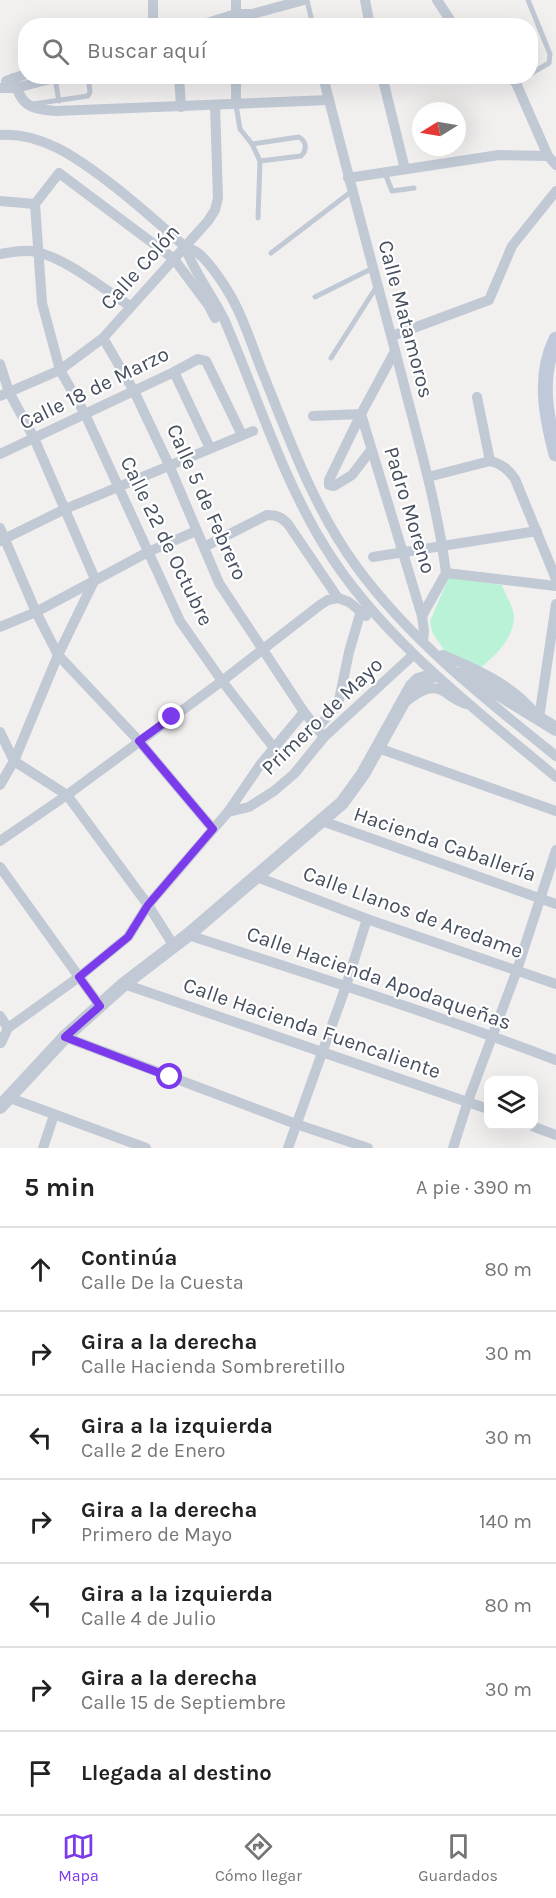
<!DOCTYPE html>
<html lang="es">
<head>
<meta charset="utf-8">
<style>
  body { margin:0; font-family:Karla,sans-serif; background:#f6f6f6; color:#222 }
  .controls { position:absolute; right:18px; bottom:18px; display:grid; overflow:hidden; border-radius:12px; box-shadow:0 6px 24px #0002 }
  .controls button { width:54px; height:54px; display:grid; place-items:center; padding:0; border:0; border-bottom:2px solid #e0e0e0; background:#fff; color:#222; font:30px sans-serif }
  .compass { position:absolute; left:412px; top:102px; width:54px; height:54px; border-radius:50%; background:#fff; box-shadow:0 6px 24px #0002; rotate:259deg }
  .stop { position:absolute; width:18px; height:18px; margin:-14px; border:4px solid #7c3aed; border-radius:50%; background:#fff }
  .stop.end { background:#7c3aed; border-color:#fff; box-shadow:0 2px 6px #0008 }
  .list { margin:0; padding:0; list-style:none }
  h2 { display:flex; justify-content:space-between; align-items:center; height:78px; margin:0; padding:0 24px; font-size:26px }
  h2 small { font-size:20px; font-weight:400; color:#767676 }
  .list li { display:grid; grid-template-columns:39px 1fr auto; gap:18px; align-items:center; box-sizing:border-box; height:84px; padding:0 24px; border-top:2px solid #e0e0e0 }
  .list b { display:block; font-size:22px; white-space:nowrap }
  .list p { margin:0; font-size:20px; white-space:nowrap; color:#767676 }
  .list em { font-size:20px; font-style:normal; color:#767676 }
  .icon { flex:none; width:33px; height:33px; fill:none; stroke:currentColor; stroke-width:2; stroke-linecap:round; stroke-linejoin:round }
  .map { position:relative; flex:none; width:556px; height:1148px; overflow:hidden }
  .search { position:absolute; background:#fff; box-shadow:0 6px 24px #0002; left:18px; right:18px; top:18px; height:66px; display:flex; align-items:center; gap:15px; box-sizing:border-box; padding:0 21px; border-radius:24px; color:#767676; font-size:22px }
  .sheet { height:666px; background:#fff }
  nav { display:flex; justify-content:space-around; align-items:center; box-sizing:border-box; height:84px; border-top:2px solid #e0e0e0; background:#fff; font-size:16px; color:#767676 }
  nav a { display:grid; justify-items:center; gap:3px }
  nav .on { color:#7c3aed }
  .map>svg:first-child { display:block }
  .green { fill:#baf2d7 }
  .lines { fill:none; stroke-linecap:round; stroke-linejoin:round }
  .service { stroke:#c1c9d5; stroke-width:5 }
  .minor { stroke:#c1c9d5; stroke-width:10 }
  .tertiary { stroke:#c1c9d5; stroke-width:14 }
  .secondary { stroke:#c0c9d9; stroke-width:15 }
  .route { stroke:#7c3aed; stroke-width:8 }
  .labels { text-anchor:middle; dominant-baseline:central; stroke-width:4.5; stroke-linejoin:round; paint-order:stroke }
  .street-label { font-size:21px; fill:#454f5e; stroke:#fff }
</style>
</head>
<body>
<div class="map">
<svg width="556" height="1148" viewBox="0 0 556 1148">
  <rect width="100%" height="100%" fill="#f2efef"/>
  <!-- green -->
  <path class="green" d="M449,577l53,8c3,9 11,21 12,31 0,23 -19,40 -35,53l-28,-9 -19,-28 -2,-11z"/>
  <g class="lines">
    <!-- service -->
    <g class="service">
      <path d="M307,0l6,26"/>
      <path d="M528,0l22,54 -1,9 -19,11"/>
      <path d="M55,79l4,22"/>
      <path d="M516,83l11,-7"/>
      <path d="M33,104l55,-8 2,-4 -2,-16"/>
      <path d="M236,105l4,24 12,15 8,17 -2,57"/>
      <path d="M252,144l47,-7c8,5 8,13 2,19l-41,5"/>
      <path d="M385,173l7,18 22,-3"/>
      <path d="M271,253l81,-62"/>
      <path d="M315,297l58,-29"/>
      <path d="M331,358l46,-72"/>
    </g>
    <!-- minor -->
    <g class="minor">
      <path d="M153,0v26"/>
      <path d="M365,0l5,26"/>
      <path d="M437,0l17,26"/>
      <path d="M197,26l39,-12h16l52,-14"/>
      <path d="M236,26v-26"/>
      <path d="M179,76l2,31"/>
      <path d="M236,76v29"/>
      <path d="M341,76l-17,4c25,100 53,201 79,301 16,63 35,127 43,192"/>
      <path d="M382,76l23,93"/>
      <path d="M509,76l7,7 32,73 8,9"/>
      <path d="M13,78c8,27 15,31 43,33l273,-11"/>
      <path d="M6,81l20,-7"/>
      <path d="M0,88h16l46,-12"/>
      <path d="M0,135c40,-3 76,22 106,45 27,20 51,42 76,64 5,4 11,5 16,9 10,8 21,24 28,35 16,25 25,55 36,83 27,67 51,136 94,195 54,74 129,133 200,190"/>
      <path d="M348,178l151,-23 49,1"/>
      <path d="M0,201l35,3"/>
      <path d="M185,247c9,25 27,48 39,72 33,76 57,157 101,228 55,90 151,163 231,230"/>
      <path d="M0,254c12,-2 25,-5 37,-2 30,7 68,38 93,54"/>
      <path d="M215,318l-6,-12 -35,-47 -115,-86 -24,31 7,99 18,67 25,44 95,207 42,60 52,67"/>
      <path d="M392,336l97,-36 23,-54 44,-55"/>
      <path d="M103,338l31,53 35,74 50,118 85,129 20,25"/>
      <path d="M0,364l9,28 25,46 61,141 -37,76 -44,106 -14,24"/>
      <path d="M174,372l36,76"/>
      <path d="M0,396l60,-26 43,-32 105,-117 7,-11 3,-12 -3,-93"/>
      <path d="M477,397l13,64"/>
      <path d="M313,416l48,-2 61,202 2,15 -1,10"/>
      <path d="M371,450l-19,25 -18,11 -5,-1v-5l32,-66 34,-63"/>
      <path d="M0,454l174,-82 24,-13 8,2 36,74"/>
      <path d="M428,477l62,-16c12,3 18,8 25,18l41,100"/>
      <path d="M0,528l36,84 22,43 81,86 74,88"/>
      <path d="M0,541l65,-32 188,-78"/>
      <path d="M204,547l63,-32c10,0 14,2 21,9l50,74"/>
      <path d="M373,557l164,-26"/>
      <path d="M446,573l110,13"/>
      <path d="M338,598l11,4 17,14"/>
      <path d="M422,616l24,-43"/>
      <path d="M0,627l36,-15 112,-60 48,-21"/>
      <path d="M443,655c34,15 67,28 92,58"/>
      <path d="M404,703c12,-9 26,-21 41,-11 7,5 13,10 22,12"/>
      <path d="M539,718l17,-114"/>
      <path d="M317,728l21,-23 11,-53 12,-41"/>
      <path d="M0,732l14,29 53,34 81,110 26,41"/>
      <path d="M378,748l178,63"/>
      <path d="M228,812l32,-47 44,-53"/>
      <path d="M322,821l234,83"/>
      <path d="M0,841l67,-46 155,-114 98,-76 8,-5 10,-2"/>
      <path d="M0,867l100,139"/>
      <path d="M257,877l110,42 189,65"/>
      <path d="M188,935c124,40 247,79 368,125"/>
      <path d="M124,984l364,125"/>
      <path d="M0,1016l8,12"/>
      <path d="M65,1037l231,87 72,24"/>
      <path d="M1,1043l7,-15 71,-51 49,-40 20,-32 80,-93 21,-5 25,-16 20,-17 30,-37 88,-81"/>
      <path d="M10,1098l136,50"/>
      <path d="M532,1126l24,9"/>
      <path d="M43,1148l11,-33"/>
      <path d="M288,1148l58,-162 21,-67"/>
      <path d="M453,1148l15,-47 49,-131 39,-120"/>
    </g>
    <!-- tertiary -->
    <g class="tertiary">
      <path d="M462,674l11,4 83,51"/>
      <path d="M0,1107l65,-70 59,-53 64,-49 154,-132 21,-29 49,-88 6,-6 14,-4"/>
    </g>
    <!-- secondary -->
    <path class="secondary" d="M556,339c-18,37 -10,77 0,115"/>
  </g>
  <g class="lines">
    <!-- route -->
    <path class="route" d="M170,1077l-105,-40 35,-31 -21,-29 49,-40 20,-32 65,-76 -74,-88 33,-24"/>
  </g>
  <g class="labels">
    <!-- street labels -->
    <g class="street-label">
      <text transform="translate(140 267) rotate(-48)">Calle Colón</text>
      <text transform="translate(406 319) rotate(75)">Calle Matamoros</text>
      <text transform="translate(94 388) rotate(-26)">Calle 18 de Marzo</text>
      <text transform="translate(207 502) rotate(66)">Calle 5 de Febrero</text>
      <text transform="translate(410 510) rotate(73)">Padro Moreno</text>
      <text transform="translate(167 541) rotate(64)">Calle 22 de Octubre</text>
      <text transform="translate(322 716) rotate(-44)">Primero de Mayo</text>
      <text transform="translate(445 844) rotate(19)">Hacienda Caballería</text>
      <text transform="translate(413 912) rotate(20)">Calle Llanos de Aredame</text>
      <text transform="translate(379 978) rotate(19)">Calle Hacienda Apodaqueñas</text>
      <text transform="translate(312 1028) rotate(19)">Calle Hacienda Fuencaliente</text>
    </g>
  </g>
</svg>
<div class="controls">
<button><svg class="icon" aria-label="layers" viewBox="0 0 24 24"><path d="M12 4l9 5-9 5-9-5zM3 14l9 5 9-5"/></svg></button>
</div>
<svg class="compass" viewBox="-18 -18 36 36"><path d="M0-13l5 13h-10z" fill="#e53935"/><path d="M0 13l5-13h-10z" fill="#767676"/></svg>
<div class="stop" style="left:170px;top:1077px"></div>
<div class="stop end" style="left:172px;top:717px"></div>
<div class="search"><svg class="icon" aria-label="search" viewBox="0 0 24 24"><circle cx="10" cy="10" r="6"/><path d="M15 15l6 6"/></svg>Buscar aquí</div>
</div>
<section class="sheet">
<h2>5 min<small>A pie · 390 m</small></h2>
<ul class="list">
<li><svg class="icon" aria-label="ahead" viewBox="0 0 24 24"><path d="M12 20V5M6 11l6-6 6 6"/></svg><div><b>Continúa</b><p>Calle De la Cuesta</p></div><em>80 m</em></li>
<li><svg class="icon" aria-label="right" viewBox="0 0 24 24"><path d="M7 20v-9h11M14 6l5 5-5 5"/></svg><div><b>Gira a la derecha</b><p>Calle Hacienda Sombreretillo</p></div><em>30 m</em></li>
<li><svg class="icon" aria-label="left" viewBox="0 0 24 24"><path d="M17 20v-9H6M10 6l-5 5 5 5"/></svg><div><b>Gira a la izquierda</b><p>Calle 2 de Enero</p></div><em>30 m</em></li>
<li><svg class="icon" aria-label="right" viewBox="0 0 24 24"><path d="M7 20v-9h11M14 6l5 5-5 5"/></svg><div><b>Gira a la derecha</b><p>Primero de Mayo</p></div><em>140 m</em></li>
<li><svg class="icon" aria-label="left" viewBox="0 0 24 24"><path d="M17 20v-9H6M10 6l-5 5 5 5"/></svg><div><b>Gira a la izquierda</b><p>Calle 4 de Julio</p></div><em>80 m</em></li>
<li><svg class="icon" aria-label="right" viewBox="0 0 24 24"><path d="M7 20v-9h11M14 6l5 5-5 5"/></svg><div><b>Gira a la derecha</b><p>Calle 15 de Septiembre</p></div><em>30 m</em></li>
<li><svg class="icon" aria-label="arrive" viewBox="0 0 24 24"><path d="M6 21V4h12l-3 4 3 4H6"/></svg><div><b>Llegada al destino</b></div></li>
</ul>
</section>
<nav>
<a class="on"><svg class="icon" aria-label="map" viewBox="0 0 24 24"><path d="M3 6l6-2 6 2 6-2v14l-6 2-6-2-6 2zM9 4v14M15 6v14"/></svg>Mapa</a>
<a><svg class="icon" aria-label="directions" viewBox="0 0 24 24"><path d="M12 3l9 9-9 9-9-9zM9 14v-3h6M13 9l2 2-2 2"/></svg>Cómo llegar</a>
<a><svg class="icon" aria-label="saved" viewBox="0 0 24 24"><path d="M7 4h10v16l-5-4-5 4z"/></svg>Guardados</a>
</nav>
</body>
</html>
